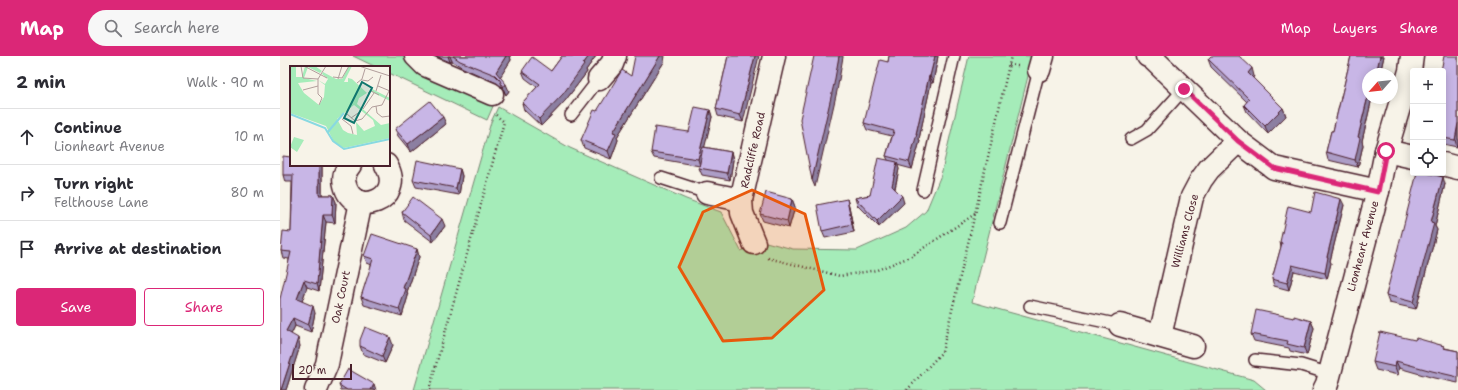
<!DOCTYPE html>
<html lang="en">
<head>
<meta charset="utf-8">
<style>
  body { margin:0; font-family:"Shantell Sans",sans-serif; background:#f7f7f7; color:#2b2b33 }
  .controls { position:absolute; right:12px; top:12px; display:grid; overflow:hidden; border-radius:4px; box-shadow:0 2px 10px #0003 }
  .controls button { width:36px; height:36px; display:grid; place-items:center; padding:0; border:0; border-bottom:1px solid #e1e1e2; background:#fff; color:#2b2b33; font:20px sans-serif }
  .compass { position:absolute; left:1082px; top:12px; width:36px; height:36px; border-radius:50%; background:#fff; box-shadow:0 2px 10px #0003; rotate:243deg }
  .scale { position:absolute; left:12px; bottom:10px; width:60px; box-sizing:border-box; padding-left:4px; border:2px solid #4a1f2b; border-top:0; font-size:11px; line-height:14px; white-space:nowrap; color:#4a1f2b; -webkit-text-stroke:3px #f7f3e8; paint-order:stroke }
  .stop { position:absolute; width:12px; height:12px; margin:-9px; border:3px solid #db2777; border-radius:50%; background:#fff }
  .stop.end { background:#db2777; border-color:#fff; box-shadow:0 1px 4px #0008 }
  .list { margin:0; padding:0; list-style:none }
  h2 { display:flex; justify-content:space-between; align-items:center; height:52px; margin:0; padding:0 16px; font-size:17px }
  h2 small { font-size:13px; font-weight:400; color:#7c7c81 }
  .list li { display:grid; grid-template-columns:26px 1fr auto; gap:12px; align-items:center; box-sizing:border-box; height:56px; padding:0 16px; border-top:1px solid #e1e1e2 }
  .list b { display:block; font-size:15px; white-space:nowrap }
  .list p { margin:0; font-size:13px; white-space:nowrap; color:#7c7c81 }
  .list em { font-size:13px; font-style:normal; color:#7c7c81 }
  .actions { display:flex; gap:8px; padding:12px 16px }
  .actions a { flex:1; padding:9px 0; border:1px solid #db2777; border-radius:4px; text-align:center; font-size:14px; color:#db2777 }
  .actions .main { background:#db2777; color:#fff }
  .icon { flex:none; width:22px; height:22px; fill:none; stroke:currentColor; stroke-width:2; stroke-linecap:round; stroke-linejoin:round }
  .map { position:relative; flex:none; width:1178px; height:334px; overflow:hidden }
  header { display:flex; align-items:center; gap:24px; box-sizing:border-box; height:56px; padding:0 20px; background:#db2777; color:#fff }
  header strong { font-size:19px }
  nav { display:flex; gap:22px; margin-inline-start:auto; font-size:14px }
  .search { width:280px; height:36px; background:#f7f7f7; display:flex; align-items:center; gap:10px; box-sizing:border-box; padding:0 14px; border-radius:22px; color:#7c7c81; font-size:15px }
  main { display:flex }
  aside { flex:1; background:#fff }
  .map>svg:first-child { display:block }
  .green { fill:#a5ecb9; stroke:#788672 }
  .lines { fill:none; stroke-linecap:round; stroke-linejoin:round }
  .service-casing { stroke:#4a1f2b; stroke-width:14 }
  .minor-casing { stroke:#4a1f2b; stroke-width:25 }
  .path { stroke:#4a1f2b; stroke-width:2.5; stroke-dasharray:1 3; stroke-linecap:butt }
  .service { stroke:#f7f3e8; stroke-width:11 }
  .minor { stroke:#f7f3e8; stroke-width:22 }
  .wall { fill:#ac9dc6; stroke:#4a1f2b }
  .shaded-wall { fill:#8c7fa1; stroke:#4a1f2b }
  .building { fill:#c8b6e6; stroke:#4a1f2b }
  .route { stroke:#db2777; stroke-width:5 }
  .marked { fill:#e8590c; fill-opacity:0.2; stroke:#e8590c; stroke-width:3; stroke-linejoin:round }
  .labels { text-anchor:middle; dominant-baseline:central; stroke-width:3; stroke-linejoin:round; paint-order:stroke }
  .street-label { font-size:11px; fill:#4a1f2b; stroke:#f7f3e8 }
  .inset-river { fill:none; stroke:#88d9e1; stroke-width:2 }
  .inset-road { fill:none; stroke:#b29e9c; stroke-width:1 }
  .view { fill:#0f766e; fill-opacity:0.15; stroke:#0f766e; stroke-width:2 }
  .inset-edge { fill:none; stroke:#4a1f2b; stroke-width:2 }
</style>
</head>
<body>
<header>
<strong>Map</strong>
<div class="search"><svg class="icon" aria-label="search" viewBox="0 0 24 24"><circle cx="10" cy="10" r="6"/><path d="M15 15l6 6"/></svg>Search here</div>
<nav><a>Map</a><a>Layers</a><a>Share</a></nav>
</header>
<main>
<aside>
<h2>2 min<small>Walk · 90 m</small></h2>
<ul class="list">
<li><svg class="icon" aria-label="ahead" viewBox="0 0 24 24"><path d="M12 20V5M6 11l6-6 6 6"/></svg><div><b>Continue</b><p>Lionheart Avenue</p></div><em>10 m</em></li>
<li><svg class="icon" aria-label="right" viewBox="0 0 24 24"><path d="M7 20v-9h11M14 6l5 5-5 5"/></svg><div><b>Turn right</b><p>Felthouse Lane</p></div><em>80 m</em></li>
<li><svg class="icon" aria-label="arrive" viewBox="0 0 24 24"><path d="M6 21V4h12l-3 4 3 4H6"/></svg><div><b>Arrive at destination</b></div></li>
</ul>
<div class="actions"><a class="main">Save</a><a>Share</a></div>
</aside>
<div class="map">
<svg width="1178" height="334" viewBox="0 0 1178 334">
  <rect width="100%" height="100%" fill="#f7f3e8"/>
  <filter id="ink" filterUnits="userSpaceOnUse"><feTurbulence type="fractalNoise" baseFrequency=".025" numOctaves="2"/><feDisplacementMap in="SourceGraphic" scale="8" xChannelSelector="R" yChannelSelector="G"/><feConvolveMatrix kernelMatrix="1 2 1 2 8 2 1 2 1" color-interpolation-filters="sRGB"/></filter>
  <g filter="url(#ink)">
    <!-- green -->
    <g class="green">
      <path d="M73,0h51l2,3 88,45 -7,16 -98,-47v-6h-13z"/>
      <path d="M689,0h64l-61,246 282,78 12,10h-852l77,-268 7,-15 72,41 116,51 35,13 20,39 21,-10 31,8 64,1 49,-22 20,-17 15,-36z"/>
    </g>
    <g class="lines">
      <!-- service casing -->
      <g class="service-casing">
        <g id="service">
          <path d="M291,59l28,-36"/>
          <path d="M851,83l16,-9 37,-41"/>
          <path d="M381,122l46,15"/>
          <path d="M643,134l31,-134"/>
          <path d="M720,167l39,-153"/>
          <path d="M750,250l90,19"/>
          <path d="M975,304l46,5 29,9"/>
        </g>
      </g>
      <!-- minor casing -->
      <g class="minor-casing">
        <g id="minor">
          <path d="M136,0l9,9 67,29"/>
          <path d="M868,0l4,2 86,83 36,27 104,23"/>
          <path d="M759,14l4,-14"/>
          <path d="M319,23l13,-15 3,-8"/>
          <path d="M1106,95l27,6"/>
          <path d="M1163,108l15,4"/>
          <path d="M70,109c-5,6 -7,13 -5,20 8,34 62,15 41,-20"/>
          <path d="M427,137l34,7"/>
          <path d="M474,187l-12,-30 -1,-13 33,-144"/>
          <path d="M840,269l73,21"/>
          <path d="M880,280l32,-139 9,-17 8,-11 29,-28"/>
          <path d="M36,334l11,-26 3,-15 31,-147"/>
          <path d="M1044,334l3,-6 51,-193 8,-40 24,-80 2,-15"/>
        </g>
      </g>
      <!-- path -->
      <g class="path">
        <path d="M729,9l9,1"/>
        <path d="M488,202l72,18 37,-6 33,-13 65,-43"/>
        <path d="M149,334l75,-268 -8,-7"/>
        <path d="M627,334l35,-38 33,-138 36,-158"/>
      </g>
      <!-- service -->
      <use href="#service" class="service"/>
      <!-- minor -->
      <use href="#minor" class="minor"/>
    </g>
    <!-- wall -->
    <g class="wall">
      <path d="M156,0h74l1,4 -11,17 9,14 -3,4 -4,-8 -5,-4 -34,-15 -11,-7 -2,1z"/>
      <path d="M282,0h34l-10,14 1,2 -22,29 -24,25 -17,-16 -2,-7 15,-16 -12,-9 -3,-7h29z"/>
      <path d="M448,0l15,66 -25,-6 -2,-7z"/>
      <path d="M609,0h49l-5,27h-2l-12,56 1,2 -8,28 -15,-4 2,4 -4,20 9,14 -25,24 -22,-22 -2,-7 15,-3 18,-35 -2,-4 6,-20 -25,-6 -3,-7 24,-61z"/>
      <path d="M1071,0h33l-4,18h-12v24h4l-10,43 1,4 -5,22 -30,-7 -2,-8 5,-21h2z"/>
      <path d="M1178,0v87l-1,4 -14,-3v-73z"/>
      <path d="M928,3l46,17 -1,2 30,30 3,8 -18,18 -21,-22 -3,-7 3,-3 -36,-35z"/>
      <path d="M384,6l-47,75 1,3 -7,19 -27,-11 -3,-8 16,-29 34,-35z"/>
      <path d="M430,54l2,7 -8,30 27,5 2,8 -3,20 -28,-5 -3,-7 1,-2 -46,-8 -3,-6 38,-20z"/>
      <path d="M166,68l-35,28 -13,-16 -3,-7z"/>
      <path d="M11,109h31v30h11l3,7 -1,21 -9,-1 -7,69 -12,-4 -5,14 13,12 -4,19 -16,-6 -4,8 9,12 -14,44h-6l9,-131 -6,-1 -2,-7 10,-19 1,-50h-7l-2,-7z"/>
      <path d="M180,113l2,7 -3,19 -43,-8 -3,-7z"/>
      <path d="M1165,128l-10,42 2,4 -21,79 -27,-6 -3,-8z"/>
      <path d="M512,143l3,8 -6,21 -26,-7 -3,-7z"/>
      <path d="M567,143l2,7 5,26 -29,6 -3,-7z"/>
      <path d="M1064,149l-14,56 1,2 -4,16 -33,-8 -5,19 -15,-4 -2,-7 9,-32 -1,-5 31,-30z"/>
      <path d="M122,156l43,14 -12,16 -29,-22z"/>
      <path d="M137,193l2,8 -12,35 1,4 -6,20 -38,-11 -3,-8 11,-32 -5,-2 -3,-7z"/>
      <path d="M1014,262l17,3 3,7 -7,27 -17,-4 -1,-3 -35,-7 -3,-7z"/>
      <path d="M1135,284l29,6 1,2 13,3v32l-24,-5 -35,-10 -1,7 -22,-5 -3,-8z"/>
      <path d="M113,289l-8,18 -22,-9 -3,-8z"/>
      <path d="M59,329l37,5h-35z"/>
    </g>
    <!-- shaded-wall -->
    <g class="shaded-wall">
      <path d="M168,0h2l2,5 -2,1z"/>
      <path d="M226,0h4l1,4 -12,19 -3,-7z"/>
      <path d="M309,0h7l-10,14 1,2 -22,29 -24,25 -2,-7 44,-55z"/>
      <path d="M380,0h5l-1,6 -47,75 1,3 -7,19 -3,-8 5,-19z"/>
      <path d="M475,0h4l-16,66 -3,-7z"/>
      <path d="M559,0h4v1l-6,34 -22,96 -3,-7z"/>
      <path d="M655,0h3l-5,27 -3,-7z"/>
      <path d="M1100,0h4l-4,18h-4z"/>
      <path d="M972,12l2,8 -4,4 -2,-7z"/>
      <path d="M649,20l2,7 -12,56 1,2 -8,28 -3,-7 7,-28z"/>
      <path d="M226,28l3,7 -3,4 -3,-7z"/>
      <path d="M1088,40v2h4l-10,43 1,4 -5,22 -3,-7 3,-23z"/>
      <path d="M1003,52l3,8 -18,18 -3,-8z"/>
      <path d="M430,54l2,7 -12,49 -2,-7z"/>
      <path d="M163,61l3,7 -35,28 -3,-8z"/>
      <path d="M1178,67v20l-1,4 -2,-7z"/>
      <path d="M451,96l2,8 -3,20 -3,-7z"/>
      <path d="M617,106l2,7 -5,23 -2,-6z"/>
      <path d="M39,109h3v37l-3,-7z"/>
      <path d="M180,113l2,7 -3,19 -3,-7z"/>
      <path d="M1163,121l2,7 -10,42 2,4 -21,79 -3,-7 18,-80z"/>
      <path d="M53,139l3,7 -1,21 -3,-8z"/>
      <path d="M622,140l2,7 -25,24 -2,-6z"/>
      <path d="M512,143l3,8 -6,21 -2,-7z"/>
      <path d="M567,143l2,7 5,26 -2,-8z"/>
      <path d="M1061,143l3,6 -14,56 1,2 -4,16 -2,-6 2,-16z"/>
      <path d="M43,159l3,7 -7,69 -2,-7z"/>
      <path d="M162,163l3,7 -12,16 -2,-7z"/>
      <path d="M137,193l2,8 -12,35 1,4 -6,20 -3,-7 4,-21z"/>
      <path d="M1012,209l2,6 -5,19 -2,-7z"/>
      <path d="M24,224l3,7 -7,20 -3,-8z"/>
      <path d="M33,250l2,7 -4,19 -3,-7z"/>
      <path d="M13,262l2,8 -6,13 -3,-8z"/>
      <path d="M1031,265l3,7 -7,27 -3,-7z"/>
      <path d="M110,281l3,8 -8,18 -3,-7z"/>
      <path d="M18,282l2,8 -14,44h-5z"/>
      <path d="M1116,305l3,7 -1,7 -3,-8z"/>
      <path d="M94,328l2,6h-5z"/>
    </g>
    <!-- building -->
    <g class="building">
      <path d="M173,0h53l-10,16 10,12 -3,4 -3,-8 -5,-5 -35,-14z"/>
      <path d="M282,0h27l-6,8 1,1 -21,29 -24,25 -17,-16 18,-19 -18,-13 10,-14 19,14z"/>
      <path d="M355,0h25l-47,76 3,1 -8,18 -27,-11 13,-30 3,1 25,-41 9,6z"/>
      <path d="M448,0h27l-15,59 -24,-6z"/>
      <path d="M534,0h25l-5,28 -22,96 -12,-61z"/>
      <path d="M609,0h46l-5,20h-1l-13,58h1l-8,28 -23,-6 8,-25 -30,-8 16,-63 8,2z"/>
      <path d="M931,0h28l13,12 -4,5 35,35 -18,18 -21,-21 5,-6 -41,-40z"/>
      <path d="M1071,0h29l-4,18h-8v22l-10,41 2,1 -5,22 -29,-8 5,-21h2z"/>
      <path d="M1164,0h14v67l-3,17 -12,-2v-67h-2z"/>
      <path d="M150,45l13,16 -35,27 -13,-15z"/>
      <path d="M415,51l15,3 -12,49 -47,-7 4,-25 34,5z"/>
      <path d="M423,91l28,5 -4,21 -28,-5z"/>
      <path d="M3,100l8,1v8h28v30h14l-1,20h-9l-6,69 -13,-4 -7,19 16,7 -5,19 -15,-7 -7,13 12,7 -17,52h-1v-91l11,-47 -10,-1 2,-20 8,1 2,-57h-10z"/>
      <path d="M598,102l19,4 -5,24 10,10 -25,25 -22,-23 15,-3z"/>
      <path d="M137,104l43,9 -4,19 -43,-8z"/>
      <path d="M1137,117h9l17,4 -12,45 3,1 -21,79 -27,-7z"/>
      <path d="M486,136l26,7 -5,22 -27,-7z"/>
      <path d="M1035,136l26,7 -14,58h1l-3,16 -33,-8 -5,18 -15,-4 10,-36 -2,-1 8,-36 23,6z"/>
      <path d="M133,141l29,22 -11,16 -29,-23z"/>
      <path d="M567,143l5,25 -30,7 -5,-26z"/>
      <path d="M92,178l45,15 -14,39 3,1 -7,20 -38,-12 12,-38 -9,-3z"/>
      <path d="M976,254l38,8v-2l17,5 -7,27 -17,-4 1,-3 -37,-7z"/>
      <path d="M85,271l25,10 -8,19 -22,-10v-6z"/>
      <path d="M1100,276l35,8 1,-2 28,8 -1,2 15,3v26l-26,-6 -36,-10 -1,6 -22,-5z"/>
      <path d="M68,313l26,15 -3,6h-24l-8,-5z"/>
    </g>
  </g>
  <g class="lines" filter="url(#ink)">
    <!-- route -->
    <path class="route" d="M904,33l54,52 36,27 104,24 8,-41"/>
  </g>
  <!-- marked area -->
  <path class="marked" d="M472,134l53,24 19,76 -52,48 -49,3 -44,-74 24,-55z"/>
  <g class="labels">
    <!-- street labels -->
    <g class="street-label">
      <text transform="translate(473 94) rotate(-77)">Radcliffe Road</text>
      <text transform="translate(905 175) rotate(-75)">Williams Close</text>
      <text transform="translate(1083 190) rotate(-75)">Lionheart Avenue</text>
      <text transform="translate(61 241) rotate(-78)">Oak Court</text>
    </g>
  </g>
  <!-- overview -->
  <g transform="translate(10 10)">
    <rect width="100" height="100" fill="#f7f3e8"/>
    <path d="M0,0h6v11h6l3,-11h10l7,5 -2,2 -12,-6 -4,11 13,3 -19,2 6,10 15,12 5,-8 1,-12 -7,-5 7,4 3,-5 -6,-5 1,-2 13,7h6l7,-13h3l-8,16h4v-4l4,1 15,14 5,-4 18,9v3l-20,-10 -11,7 -2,6 24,21 9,-2v15l-46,10 -10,-6 -8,-16 -36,-13zM64,39l19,15 2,6 -11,5 -8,-9 1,13 -9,-2 -5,-3 -6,-11zM4,71l10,3 -7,12 -7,-5z" fill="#a5ecb9" fill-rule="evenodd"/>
    <path class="inset-river" d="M0,48l35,14 8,13 11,8 46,-10M37,67l17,-20"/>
    <path class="inset-road" d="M11,0l2,12 15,1M14,0l23,12M69,0l31,10M43,11l9,1 7,-12M48,13l4,-13M72,14l6,1 5,-4M67,17l5,-4 3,-10M88,20l12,5M13,24l15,-4M86,25l5,-16M78,27l3,-2 8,4M29,39l3,-7 -4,-4v-15l8,-13M86,40l1,7 5,4 8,-1M73,43l11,-16M56,47l9,8 7,-2 10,-12 10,-2 8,-16M61,52l10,-7M52,53l9,7 2,8"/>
    <path class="view" d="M72,16l10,6 -18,35 -10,-5z"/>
    <rect width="100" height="100" class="inset-edge"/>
  </g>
</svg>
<div class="controls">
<button>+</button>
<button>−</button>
<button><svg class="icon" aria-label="locate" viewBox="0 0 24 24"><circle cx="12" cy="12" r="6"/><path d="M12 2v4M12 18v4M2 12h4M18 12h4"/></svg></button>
</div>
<svg class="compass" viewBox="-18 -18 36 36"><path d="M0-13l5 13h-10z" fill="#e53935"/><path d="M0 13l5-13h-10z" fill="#7c7c81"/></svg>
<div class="scale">20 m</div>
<div class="stop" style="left:1106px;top:95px"></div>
<div class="stop end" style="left:904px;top:33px"></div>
</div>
</main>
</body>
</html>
